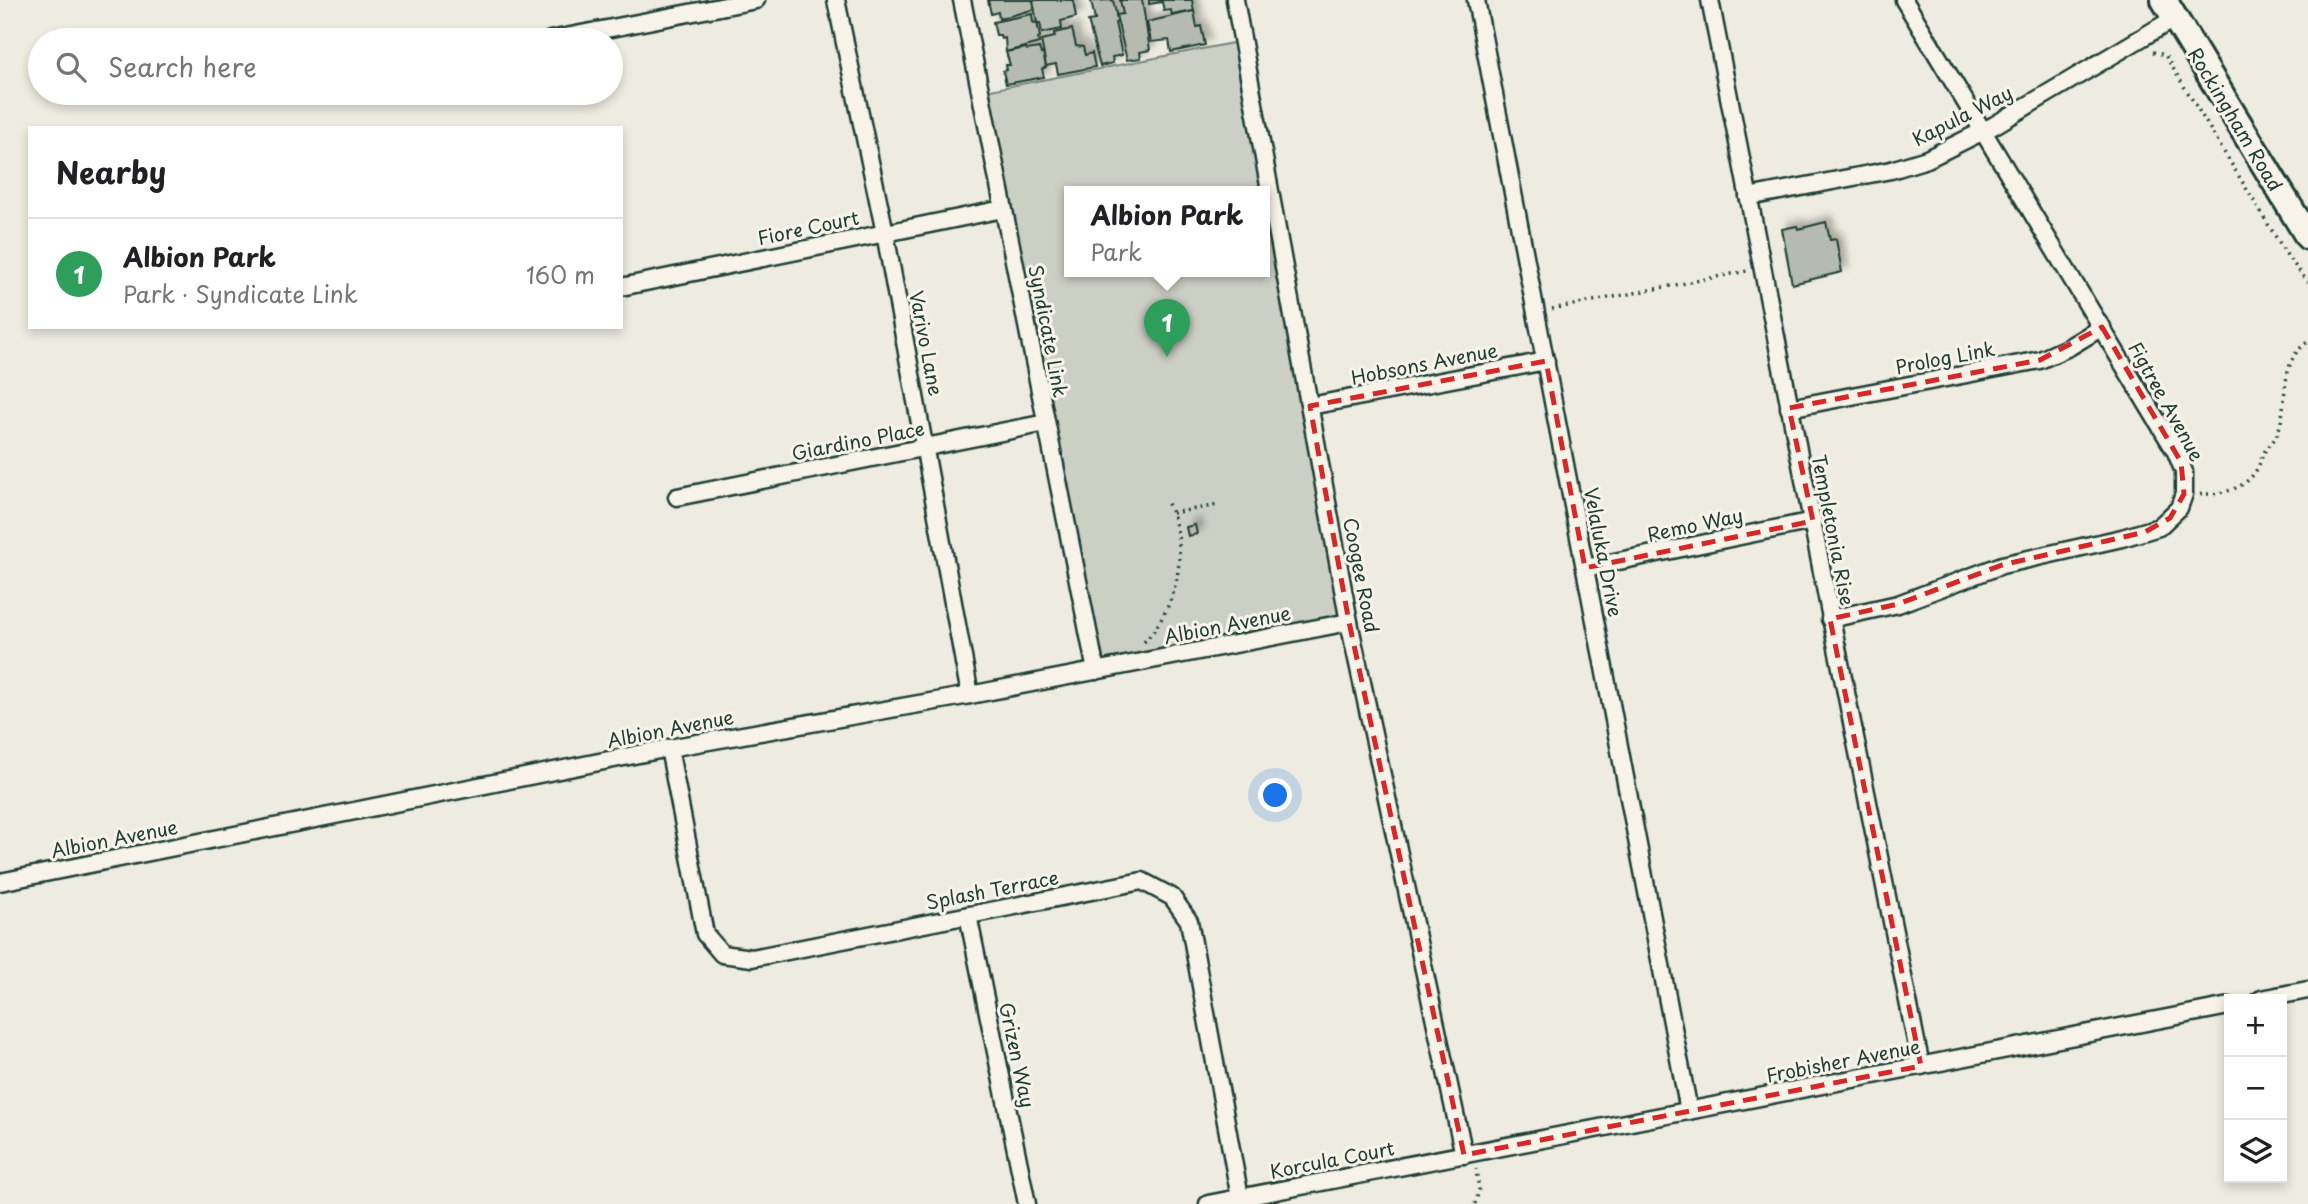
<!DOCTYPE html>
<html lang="en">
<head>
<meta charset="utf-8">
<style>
  body { margin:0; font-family:"Playpen Sans",sans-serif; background:#f6f6f6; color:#202124 }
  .controls { position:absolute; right:21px; bottom:21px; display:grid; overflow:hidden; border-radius:0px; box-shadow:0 4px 10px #0003 }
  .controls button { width:63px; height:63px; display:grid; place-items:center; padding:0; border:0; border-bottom:2px solid #e0e0e0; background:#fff; color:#202124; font:35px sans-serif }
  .you { position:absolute; left:1276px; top:796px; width:24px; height:24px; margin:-18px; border:5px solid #fff; border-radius:50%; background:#1a73e8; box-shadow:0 0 0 10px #1a73e833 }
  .badge { display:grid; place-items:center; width:46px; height:46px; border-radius:50%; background:#d93025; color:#fff; font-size:23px; font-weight:700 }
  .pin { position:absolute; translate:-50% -58px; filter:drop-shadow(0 2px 4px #0008) }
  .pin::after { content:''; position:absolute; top:37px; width:24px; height:21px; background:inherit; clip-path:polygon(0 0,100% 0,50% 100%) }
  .popup { position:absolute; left:1064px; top:186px; width:206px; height:91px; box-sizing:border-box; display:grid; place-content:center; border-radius:0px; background:#fff; filter:drop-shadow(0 2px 5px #0005); font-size:23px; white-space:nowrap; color:#757577 }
  .popup b { font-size:26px; color:#202124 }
  .popup::after { content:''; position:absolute; left:50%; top:100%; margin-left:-14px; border:14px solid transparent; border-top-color:#fff }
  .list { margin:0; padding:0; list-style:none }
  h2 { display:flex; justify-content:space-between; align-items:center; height:91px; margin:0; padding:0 28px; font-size:30px }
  h2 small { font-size:23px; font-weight:400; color:#757577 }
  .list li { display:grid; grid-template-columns:46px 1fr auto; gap:21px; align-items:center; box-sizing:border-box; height:112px; padding:0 28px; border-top:2px solid #e0e0e0 }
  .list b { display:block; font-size:26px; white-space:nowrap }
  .list p { margin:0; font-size:23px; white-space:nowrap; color:#757577 }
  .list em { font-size:23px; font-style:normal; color:#757577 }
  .icon { flex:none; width:38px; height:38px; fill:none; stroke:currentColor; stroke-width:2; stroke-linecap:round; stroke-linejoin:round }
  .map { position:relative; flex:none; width:2308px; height:1204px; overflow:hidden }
  .search { position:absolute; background:#fff; box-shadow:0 4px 10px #0003; left:28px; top:28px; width:595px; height:77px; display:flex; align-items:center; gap:18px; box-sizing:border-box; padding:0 24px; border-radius:38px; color:#757577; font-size:26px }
  .panel { position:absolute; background:#fff; box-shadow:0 4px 10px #0003; left:28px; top:126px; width:595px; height:203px; border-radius:0px }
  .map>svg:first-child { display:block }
  .green { fill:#cccfc4; stroke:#76867c; stroke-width:2; fill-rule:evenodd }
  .building { fill:#b5bbb0; stroke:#1f3d34; stroke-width:2; filter:url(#shadow) }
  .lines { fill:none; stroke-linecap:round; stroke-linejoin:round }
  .minor-casing { stroke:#1f3d34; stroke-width:21 }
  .primary-casing { stroke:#1f3d34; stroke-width:30 }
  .path { stroke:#1f3d34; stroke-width:3.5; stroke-dasharray:2 5; stroke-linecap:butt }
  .minor { stroke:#f7f3e8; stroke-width:16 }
  .primary { stroke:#f7f3e8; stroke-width:24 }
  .marked { fill:none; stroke:#d62828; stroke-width:5; stroke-dasharray:14 9; stroke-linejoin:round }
  .labels { text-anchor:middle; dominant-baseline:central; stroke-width:6; stroke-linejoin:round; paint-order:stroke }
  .street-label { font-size:19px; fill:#1f3d34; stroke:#f7f3e8 }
</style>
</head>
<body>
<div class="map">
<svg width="2308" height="1204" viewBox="0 0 2308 1204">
  <defs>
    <filter id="shadow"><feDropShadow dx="6" dy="-6" stdDeviation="3.5" flood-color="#0004"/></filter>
  </defs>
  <rect width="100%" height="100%" fill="#eeece1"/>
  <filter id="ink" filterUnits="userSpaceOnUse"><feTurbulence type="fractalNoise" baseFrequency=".0143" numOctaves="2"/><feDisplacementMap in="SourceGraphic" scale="14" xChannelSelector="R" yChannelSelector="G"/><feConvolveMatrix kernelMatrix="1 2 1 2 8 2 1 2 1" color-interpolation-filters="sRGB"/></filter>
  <g filter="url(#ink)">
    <!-- green -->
    <path class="green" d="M1243,41l106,581 -253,49 -116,-579zM1069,191h196v80h-196z"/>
    <!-- building -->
    <g class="building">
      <path d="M988,0h45l2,9 -36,10 -1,-7 -7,2z"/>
      <path d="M1033,0h40l3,17 -15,4 1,8 -20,4 -2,-10h-3z"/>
      <path d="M1113,0l5,22 -3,1 7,32 -10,2 1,6 -13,3 -12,-45 7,-1 -4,-19z"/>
      <path d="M1120,0h22l8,50 -10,2 1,6 -14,2 -11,-45 7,-1z"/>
      <path d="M1149,0h43l2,11 -22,4 -1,-5 -7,1 -2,-9 -13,2z"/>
      <path d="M1194,11l3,16 4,-1 4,19 -34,7 -2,-12 -18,2 -4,-20z"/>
      <path d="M1032,14l1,9 4,-1 3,15 -2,1 1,5 -33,9 -1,-14 -4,1 -1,-4h-4l-3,-13z"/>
      <path d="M1072,29l4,17 7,1 2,8 7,-2 3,14 -37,7 -2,-10 -10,2 -5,-26 14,-3 -1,-4z"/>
      <path d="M1026,48l1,2 12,-2 2,6 2,-1 3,14 -4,2 2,8 -38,7 -3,-13 4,-1 -1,-5h4l-4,-13z"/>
      <path d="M1826,222l4,18 6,-1 6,33 -50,12 -10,-55 15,-3 1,3z"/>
      <path d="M1195,525l2,9 -9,2 -2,-9z"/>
    </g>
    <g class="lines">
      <!-- minor casing -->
      <g class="minor-casing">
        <g id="minor">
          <path d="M836,0l49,233 85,462"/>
          <path d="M962,0l134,671"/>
          <path d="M1235,0l114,622 115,533"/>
          <path d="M1476,0l213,1111"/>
          <path d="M1710,0c70,356 138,711 211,1066"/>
          <path d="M550,40l206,-40"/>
          <path d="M1748,197l143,-27 36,-11 66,-33 182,-108"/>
          <path d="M621,287l382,-78"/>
          <path d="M1310,406l236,-45"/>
          <path d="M1789,408l251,-48 29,-13 33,-20"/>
          <path d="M677,497l369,-74"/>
          <path d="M1585,568l228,-47"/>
          <path d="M1830,619l68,-15 104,-39 120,-27 37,-11 20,-19 5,-14v-22l-8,-20 -272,-452"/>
          <path d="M669,748l36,186 17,20 30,4 390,-77 30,16 17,24 51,277"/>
          <path d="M0,882l669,-134 301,-53 379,-73"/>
          <path d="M968,915l59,289"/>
          <path d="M2261,999l47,-9"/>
          <path d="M1208,1204l1021,-198"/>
        </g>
      </g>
      <!-- primary casing -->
      <g class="primary-casing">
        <path id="primary" d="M2164,0l144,237"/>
      </g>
      <!-- path -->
      <g class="path">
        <path d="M2153,52l12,3 123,202 20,25"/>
        <path d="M1552,309l195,-38"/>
        <path d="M2200,494c21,1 46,-5 57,-25 3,-5 4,-10 6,-15 5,-8 12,-13 15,-22 11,-29 0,-72 30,-90"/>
        <path d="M1172,513l46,-8"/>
        <path d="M1144,642c35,-36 47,-97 22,-142"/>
        <path d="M1475,1204l4,-14 -3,-21"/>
      </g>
      <!-- minor -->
      <use href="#minor" class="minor"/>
      <!-- primary -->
      <use href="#primary" class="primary"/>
    </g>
  </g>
  <!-- marked area -->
  <path class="marked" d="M2102,327l79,135 3,32 -14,24 -25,14 -143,33 -104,39 -68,15 91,447 -457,89 -115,-533 -39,-216 236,-45 39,207 228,-47 -24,-113 251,-48z"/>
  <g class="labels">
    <!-- street labels -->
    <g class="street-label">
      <text transform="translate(1962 115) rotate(-27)">Kapula Way</text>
      <text transform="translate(2236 119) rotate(59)">Rockingham Road</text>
      <text transform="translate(808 227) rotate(-12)">Fiore Court</text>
      <text transform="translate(1049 331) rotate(79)">Syndicate Link</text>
      <text transform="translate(927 343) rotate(79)">Varivo Lane</text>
      <text transform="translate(1945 357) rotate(-11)">Prolog Link</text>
      <text transform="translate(1424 363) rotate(-11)">Hobsons Avenue</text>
      <text transform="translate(2167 401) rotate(61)">Figtree Avenue</text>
      <text transform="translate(858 440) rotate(-11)">Giardino Place</text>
      <text transform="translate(1695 524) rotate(-12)">Remo Way</text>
      <text transform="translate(1834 530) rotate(79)">Templetonia Rise</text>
      <text transform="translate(1604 552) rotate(79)">Velaluka Drive</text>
      <text transform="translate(1362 575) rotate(79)">Coogee Road</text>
      <text transform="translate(1227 624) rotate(-11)">Albion Avenue</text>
      <text transform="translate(670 728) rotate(-11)">Albion Avenue</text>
      <text transform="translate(114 838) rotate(-11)">Albion Avenue</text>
      <text transform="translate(992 889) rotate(-11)">Splash Terrace</text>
      <text transform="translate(1018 1055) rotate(78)">Grizen Way</text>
      <text transform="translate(1843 1060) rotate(-11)">Frobisher Avenue</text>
      <text transform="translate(1332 1159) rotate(-11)">Korcula Court</text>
    </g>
  </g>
</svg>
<div class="controls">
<button>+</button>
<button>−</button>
<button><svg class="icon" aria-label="layers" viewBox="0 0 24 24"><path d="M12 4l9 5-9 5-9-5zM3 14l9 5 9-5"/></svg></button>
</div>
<div class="you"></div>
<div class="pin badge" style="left:1167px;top:357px;background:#2e9e5b">1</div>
<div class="popup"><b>Albion Park</b>Park</div>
<div class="search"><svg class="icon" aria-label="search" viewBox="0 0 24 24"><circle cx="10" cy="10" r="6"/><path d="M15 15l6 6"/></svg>Search here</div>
<section class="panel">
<h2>Nearby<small></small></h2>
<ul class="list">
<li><span class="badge" style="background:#2e9e5b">1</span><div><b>Albion Park</b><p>Park · Syndicate Link</p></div><em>160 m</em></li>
</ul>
</section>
</div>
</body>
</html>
